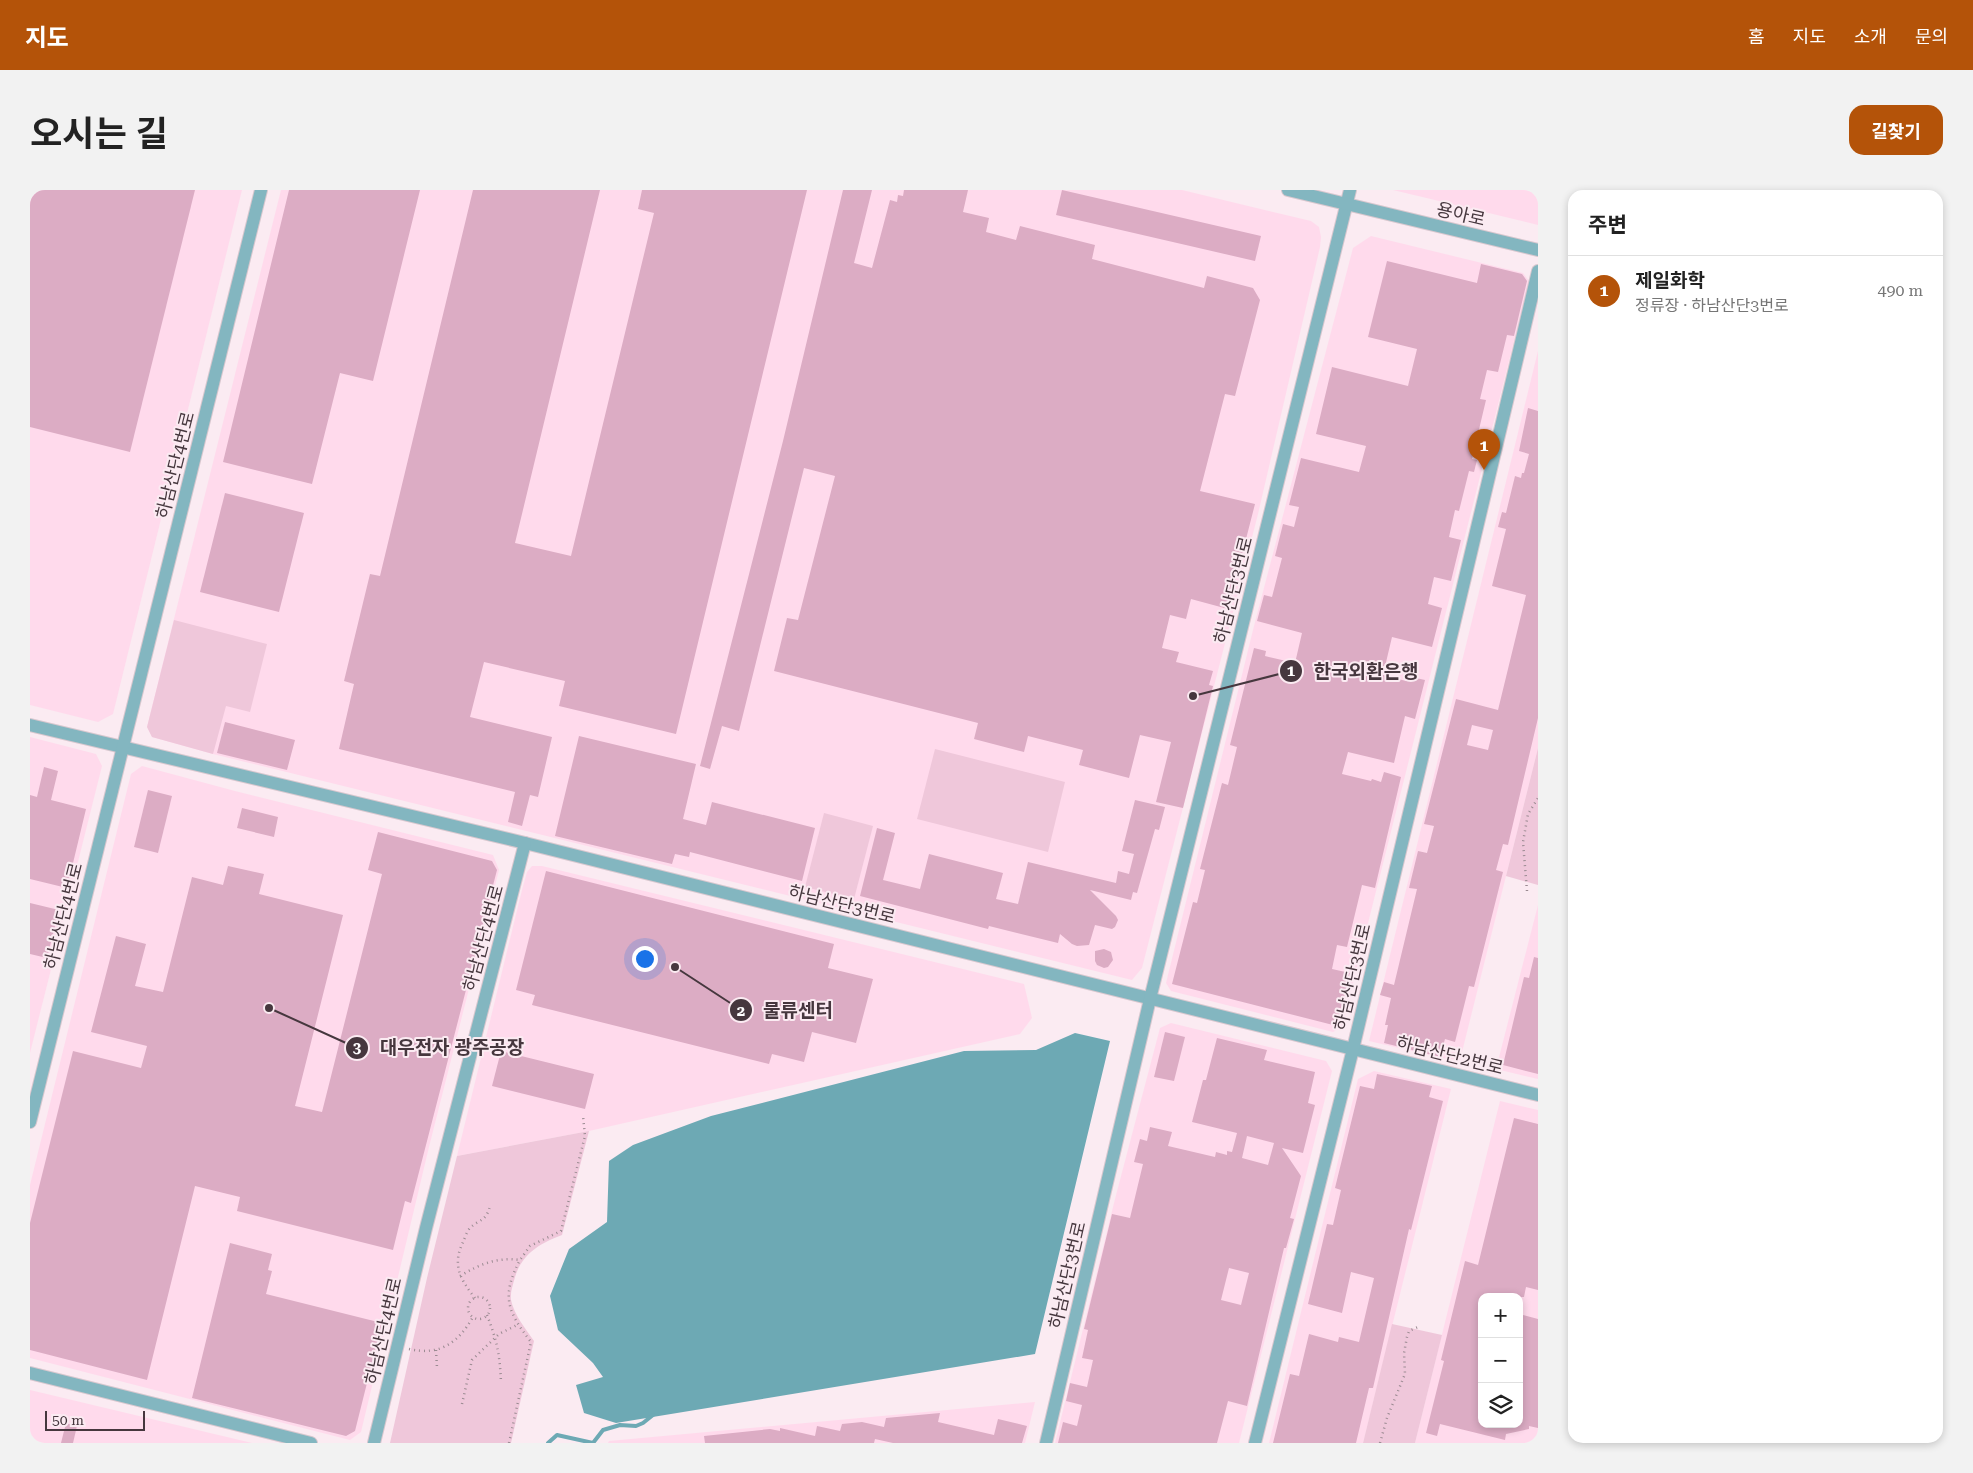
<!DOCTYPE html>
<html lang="ko">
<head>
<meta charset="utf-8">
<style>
  body { margin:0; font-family:"Roboto Serif","Noto Sans KR",serif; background:#f2f2f2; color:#222 }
  .controls { position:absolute; right:15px; bottom:15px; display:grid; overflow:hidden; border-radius:10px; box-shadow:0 2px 8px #0003 }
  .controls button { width:45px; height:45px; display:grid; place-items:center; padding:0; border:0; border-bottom:1px solid #e0e0e0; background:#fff; color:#222; font:25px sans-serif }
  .scale { position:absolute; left:15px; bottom:12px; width:100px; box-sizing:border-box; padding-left:5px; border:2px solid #46373e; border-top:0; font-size:14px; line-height:18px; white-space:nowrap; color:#46373e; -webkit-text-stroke:4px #fbebf2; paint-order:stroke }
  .you { position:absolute; left:614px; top:768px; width:18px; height:18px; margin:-12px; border:4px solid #fff; border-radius:50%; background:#1a73e8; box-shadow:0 0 0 8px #1a73e833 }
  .badge { display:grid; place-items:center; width:32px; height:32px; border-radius:50%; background:#b45309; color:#fff; font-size:16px; font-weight:700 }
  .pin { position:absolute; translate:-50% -41px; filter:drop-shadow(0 1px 2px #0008) }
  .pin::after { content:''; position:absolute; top:26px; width:18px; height:15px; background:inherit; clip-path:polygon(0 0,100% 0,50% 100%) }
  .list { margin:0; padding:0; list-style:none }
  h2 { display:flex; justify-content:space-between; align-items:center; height:65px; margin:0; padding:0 20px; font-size:21px }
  h2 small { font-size:16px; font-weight:400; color:#767676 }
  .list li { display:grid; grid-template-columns:32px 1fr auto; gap:15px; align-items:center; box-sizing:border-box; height:70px; padding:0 20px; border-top:1px solid #e0e0e0 }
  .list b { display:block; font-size:19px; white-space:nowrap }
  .list p { margin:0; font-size:16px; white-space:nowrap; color:#767676 }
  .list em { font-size:16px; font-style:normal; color:#767676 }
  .icon { flex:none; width:28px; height:28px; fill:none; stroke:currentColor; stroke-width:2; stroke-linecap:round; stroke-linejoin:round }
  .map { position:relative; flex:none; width:1508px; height:1253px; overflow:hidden; border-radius:15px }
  header { display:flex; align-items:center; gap:30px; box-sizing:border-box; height:70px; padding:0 25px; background:#b45309; color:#fff }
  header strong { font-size:24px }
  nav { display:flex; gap:28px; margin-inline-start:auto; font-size:18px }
  .intro { display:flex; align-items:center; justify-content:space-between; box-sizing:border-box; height:120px; padding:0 30px }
  h1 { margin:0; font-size:35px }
  .button { padding:12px 22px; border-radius:15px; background:#b45309; color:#fff; font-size:18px; font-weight:700 }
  main { display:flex; gap:30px; padding:0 30px }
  aside { flex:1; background:#fff; border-radius:15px; box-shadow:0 2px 8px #0003 }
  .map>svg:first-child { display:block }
  .built { fill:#ffdaec; fill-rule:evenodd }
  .green { fill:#efc7da }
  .water { fill:#6da9b4 }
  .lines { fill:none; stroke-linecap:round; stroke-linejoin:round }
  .stream { stroke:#6da9b4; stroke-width:4 }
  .building { fill:#dcacc4; fill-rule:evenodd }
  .minor-casing { stroke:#d7c7ce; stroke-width:14 }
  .tertiary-casing { stroke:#d7c7ce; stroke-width:14 }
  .path { stroke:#9b8b92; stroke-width:2.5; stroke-dasharray:1 4; stroke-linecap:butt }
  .minor { stroke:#83b6c0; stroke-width:12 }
  .tertiary { stroke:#83b6c0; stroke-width:12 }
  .labels { text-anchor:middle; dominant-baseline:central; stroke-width:4; stroke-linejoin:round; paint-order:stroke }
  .street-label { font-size:18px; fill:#46373e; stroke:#fbebf2 }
  .leader { fill:none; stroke:#46373e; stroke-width:2 }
  .callout-dot { fill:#46373e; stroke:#fbebf2; stroke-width:2 }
  .mark-label { font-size:15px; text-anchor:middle; font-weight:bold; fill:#fff }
  .callout-label { font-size:19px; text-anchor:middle; font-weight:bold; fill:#46373e; stroke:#fbebf2; stroke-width:4; stroke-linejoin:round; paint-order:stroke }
</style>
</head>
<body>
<header>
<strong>지도</strong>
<nav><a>홈</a><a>지도</a><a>소개</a><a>문의</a></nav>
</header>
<div class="intro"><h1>오시는 길</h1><a class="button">길찾기</a></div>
<main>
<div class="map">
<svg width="1508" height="1253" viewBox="0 0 1508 1253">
  <rect width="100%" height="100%" fill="#fbebf2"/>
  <!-- built -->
  <g class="built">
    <path d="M0,0h212l-129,524 -15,8 -68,-17z"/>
    <path d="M251,0h901l129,31 8,6 2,10 -1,10 -62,267 -116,454 -10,12 -919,-226 -61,-17 -5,-10z"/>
    <path d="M1363,0h145v35l-99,-24z"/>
    <path d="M1341,46l152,37 6,8 -187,746 -9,5 -162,-41 -5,-8 88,-357 99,-378z"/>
    <path d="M1508,161v397l-78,312 -18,-2 -73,-17z"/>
    <path d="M0,547l66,17 6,12 -72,287z"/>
    <path d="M112,576l93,25 258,64 6,15 -70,277 -68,285 -11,8 -320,-82v-173l101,-411z"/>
    <path d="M502,676h10l482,118 8,34 -12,16 -431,97 -132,25 65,-266 5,-18z"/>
    <path d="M1508,715v174l-42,-10z"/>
    <path d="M1141,833l155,38 6,10 -93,372h-184l60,-244 45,-171z"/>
    <path d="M1344,881l77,18 -88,354h-94l89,-364z"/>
    <path d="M1470,911l38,9v333h-123zM1452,1107h37v127h-37z"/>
    <path d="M0,1200l42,10 180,43h-222z"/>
    <path d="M1005,1212l-10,41h-417l1,-2z"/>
  </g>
  <!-- green -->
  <g class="green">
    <path d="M144,430l93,24 -17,68 -24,-6 -13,48 -61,-17 -5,-10z"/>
    <path d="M1508,558v137l-32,-9z"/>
    <path d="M905,559l130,33 -17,70 -131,-33z"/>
    <path d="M794,623l49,13 -19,73 -49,-12z"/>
    <path d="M559,941l-27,104c-22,8 -40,19 -47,42 -2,8 -5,15 -4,23 3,15 15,29 23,41l-23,102h-121l37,-165 30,-122z"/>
    <path d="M1362,1134l50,11 -27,108h-52z"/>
  </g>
  <!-- water -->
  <path class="water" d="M1045,843l35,8 -75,313 -419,69 -32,-10 -8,-28 27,-8 -10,-14 -35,-33 -8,-34 19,-47 38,-27 2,-61 24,-16 78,-29 253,-65 72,-1z"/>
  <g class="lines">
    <!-- stream -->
    <g class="stream">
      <path d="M518,1253l9,-8 36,8"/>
      <path d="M563,1253l10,-13 17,-5 16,1 7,-3 10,-8"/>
    </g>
  </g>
  <!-- building -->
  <g class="building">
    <path d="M0,0h165l-65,262 -100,-25z"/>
    <path d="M259,0h131l-47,191 -33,-8 -28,111 -89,-22z"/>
    <path d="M443,0h127l-85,353 56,13 83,-343 -16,-4 4,-19h165l-131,544 -117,-28 6,-25 -81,-19 -14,55 82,20 -14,60 -8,-2 -8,31 -14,-4 7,-30 -176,-43 15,-65 -10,-3 26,-107 10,2z"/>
    <path d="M813,0h29l-18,73 18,5 18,-68 7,2 1,-7 5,1 1,-6h64l-5,22 26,6 -3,14 30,8 4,-14 75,19 -3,14 112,29 3,-12 46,12 7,12 -25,96 -10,-2 -25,97 55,13 -27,105 -37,-10 -5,20 -16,-4 -8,33 17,4 -3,10 37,9 -4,14 4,1 -30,122 -27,-6 15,-60 -31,-7 -11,43 -50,-13 4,-15 -55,-14 -4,16 -50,-13 4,-16 -204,-52 13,-53 11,2 37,-144 -31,-8 -65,263 -17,-5 -12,43 -10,-3 83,-325z"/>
    <path d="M1032,0l199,46 -6,25 -199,-46z"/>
    <path d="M1357,71l90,22 4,-19 41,10 5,7 -13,55 -7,-1 -9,37 -11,-2 -7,29 6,1 -14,59 5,1 -3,12 -5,-1 -10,40 -4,-1 -6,27 12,3 -10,41 -17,-4 -6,27 14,4 -10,39 -40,-10 -9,38 23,6 1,-5 18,4 -10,39 -10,-3 -11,47 -46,-11 -6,22 29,7 1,-2 9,3 3,-10 17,5 -26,111 -13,-3 -15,62 -10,-2 -5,24 18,4 -13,53 -165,-42 21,-82 4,1 8,-33 -5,-1 22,-86 6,2 9,-38 -7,-2 24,-97 12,3 -1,5 30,7 7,-30 -45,-12 7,-26 8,2 10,-39 -7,-2 8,-32 11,3 5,-20 -10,-2 12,-47 58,14 7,-26 -50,-12 16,-67 76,19 9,-37 -49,-12z"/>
    <path d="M1498,218l10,3v307l-30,127 -5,-1 -7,26 7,2 -29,115 -5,-1 -14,56 -10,-3 -5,18 -56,-14 4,-18h-3l6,-27 -11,-3 4,-13 10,3 23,-96 -8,-1 9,-37 9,2 7,-27 -10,-2 32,-125 42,11 28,-115 -34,-9 14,-57 -8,-2 4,-15 4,1 9,-37 6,2 1,-5h2l5,-19 -10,-3zM1442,535l21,5 -5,20 -21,-5z"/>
    <path d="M195,303l79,20 -25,99 -79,-20z"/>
    <path d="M195,532l70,18 -8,30 -70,-17z"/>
    <path d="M549,546l117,28 -13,55 23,6 6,-23 103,26 -13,53 -112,-29 -1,5 -14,-3 -3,10 -117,-28z"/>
    <path d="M14,577l14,4 -7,29 35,9 -19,79 -37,-9v-84l7,2z"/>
    <path d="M118,600l24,6 -14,57 -24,-6z"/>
    <path d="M1105,610l30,7 -6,23 -4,-1 -18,64 -4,-1 -2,8 -41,-10 26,26 2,4 -3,7 -3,2 -17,-4 -6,20 -12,1 -5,-2 -12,-10 -2,9 -69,-17 -1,3 -128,-33 17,-68 18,5 -12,47 37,9 9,-35 74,19 -7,26 22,5 10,-42 88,21 2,-12 11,3 5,-20 -12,-3z"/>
    <path d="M212,618l36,9 -4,20 -37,-9z"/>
    <path d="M348,642l114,29 5,9 -86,333 -6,-2 -12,49 -156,-39 3,-14 -45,-11 -48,194 -117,-30v-127l43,-172 68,17 6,-22 -56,-14 25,-96 30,8 -11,42 28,6 29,-115 31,8 5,-19 36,8 -5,20 84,21 -48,191 27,6 60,-238 -14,-4z"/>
    <path d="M516,681l288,73 -6,24 45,11 -17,64 -44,-11 -8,30 -32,-8 -3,10 -237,-59 3,-10 -19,-5z"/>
    <path d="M0,713l29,7 -12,48 -17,-4z"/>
    <path d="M1074,759l7,3 2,8 -5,7 -4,1 -7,-3 -2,-4v-10z"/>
    <path d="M1504,767l4,1v116l-35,-9 21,-88 5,1z"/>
    <path d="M1135,842l20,5 -11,44 -20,-4z"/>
    <path d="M1187,848l50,12 -3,10 51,12 -7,31 7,2 -12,48 -21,-5 19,28 -11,42 4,1 -8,29h-2l-37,158 -19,-5 -11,42h-159l5,-21 14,4 5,-21 -16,-4 4,-18 17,4 6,-27 -11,-2 6,-28 -4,-1 28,-115 18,4 13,-54 -9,-2 6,-23 7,2 3,-14 22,5 -4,14 47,11 1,-5 11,3v-4l5,1 5,-19 -45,-11 11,-42h3zM1217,946l27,7 -6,22 -26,-7zM1199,1078l20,5 -8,32 -20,-5z"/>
    <path d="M471,861l93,23 -9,35 -93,-23z"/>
    <path d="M1347,884l55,12 -3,11 14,4 -32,129 -2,-1 -36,159h-4l-13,55h-83l17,-69 9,2 10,-42 29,8 1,-5 20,5 15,-64 -23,-6 -9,41 -34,-9 19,-80 6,1 8,-35 -6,-2 25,-102 14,3z"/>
    <path d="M1484,928l24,6v166l-12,-3 -2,10h-42v127h39h-2v-110l19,5v109l-9,-2v3l-23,5 -1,6 -65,-16 -3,12 -11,-3 18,-72 -3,-1 24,-99 13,4z"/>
    <path d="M200,1053l42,11 -4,16 4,1 -6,23 116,29 -27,108 -9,5 -154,-38z"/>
    <path d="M910,1223l-2,9 56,13 4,-16 29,7 -5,17h-129l-18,-4 -1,4h-169l-1,-7 66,-7 10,2v-3l35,8 2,-10 23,5 2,-7 20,-2 22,5 2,-9z"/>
    <path d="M36,1233l11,3 -4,17h-12z"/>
  </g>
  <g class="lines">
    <!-- minor casing -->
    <g class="minor-casing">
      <g id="minor">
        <path d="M0,535l495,118 1013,252"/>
        <path d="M0,932l231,-932"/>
        <path d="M0,1183l281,70"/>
        <path d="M344,1253l52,-215 99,-385"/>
        <path d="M1016,1253l104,-444 200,-809"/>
        <path d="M1225,1253l98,-394 185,-778"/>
      </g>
    </g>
    <!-- tertiary casing -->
    <g class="tertiary-casing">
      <path id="tertiary" d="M1258,0l250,60"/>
    </g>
    <!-- path -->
    <g class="path">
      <path d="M1497,701l-4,-49 5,-28 10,-16"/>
      <path d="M430,1086c20,-12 37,-19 60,-16l10,-14 31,-15 24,-95 -2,-20"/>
      <circle cx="449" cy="1118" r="11"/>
      <path d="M445,1108c-15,-19 -23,-33 -12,-56 2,-4 4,-11 7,-14 9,-9 16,-6 20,-22"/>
      <path d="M457,1125c10,26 13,40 14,68"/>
      <path d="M379,1159c31,7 49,-6 64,-32"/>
      <path d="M406,1160l1,18"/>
      <path d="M432,1214l10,-44 27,-26 20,-10"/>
      <path d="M479,1253l22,-101c-24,-31 -30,-46 -11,-82"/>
      <path d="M1350,1253l7,-25 18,-44 -1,-21 3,-16 2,-6 11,-5"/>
    </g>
    <!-- minor -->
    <use href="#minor" class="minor"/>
    <!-- tertiary -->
    <use href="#tertiary" class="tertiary"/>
  </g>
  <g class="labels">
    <!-- street labels -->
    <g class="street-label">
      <text transform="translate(1431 24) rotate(13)">용아로</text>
      <text transform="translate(145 275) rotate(-76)">하남산단4번로</text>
      <text transform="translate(1203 400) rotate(-76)">하남산단3번로</text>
      <text transform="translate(812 714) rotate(14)">하남산단3번로</text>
      <text transform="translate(33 726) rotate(-76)">하남산단4번로</text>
      <text transform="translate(453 748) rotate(-75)">하남산단4번로</text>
      <text transform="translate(1322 787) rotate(-77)">하남산단3번로</text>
      <text transform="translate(1420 865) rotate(14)">하남산단2번로</text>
      <text transform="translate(1037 1085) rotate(-77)">하남산단3번로</text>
      <text transform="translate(353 1141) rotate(-77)">하남산단4번로</text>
    </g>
  </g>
  <!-- callouts -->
  <path class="leader" d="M1163 506L1261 481M645 777L711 820M239 818L327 858"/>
  <g class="callout-dot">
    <circle cx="1163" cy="506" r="5"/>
    <circle cx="645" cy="777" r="5"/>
    <circle cx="239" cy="818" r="5"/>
    <circle cx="1261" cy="481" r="12"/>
    <circle cx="711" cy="820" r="12"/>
    <circle cx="327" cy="858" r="12"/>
  </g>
  <g class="mark-label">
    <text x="1261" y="486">1</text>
    <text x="711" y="826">2</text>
    <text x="327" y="863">3</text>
  </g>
  <g class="callout-label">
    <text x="1336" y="488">한국외환은행</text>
    <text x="768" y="827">물류센터</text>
    <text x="422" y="864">대우전자 광주공장</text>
  </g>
</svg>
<div class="controls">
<button>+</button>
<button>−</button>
<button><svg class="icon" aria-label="layers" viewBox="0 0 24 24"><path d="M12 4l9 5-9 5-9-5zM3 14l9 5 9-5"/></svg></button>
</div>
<div class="scale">50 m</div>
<div class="you"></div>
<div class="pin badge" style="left:1454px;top:280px">1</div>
</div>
<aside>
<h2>주변<small></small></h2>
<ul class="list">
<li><span class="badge">1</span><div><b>제일화학</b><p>정류장 · 하남산단3번로</p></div><em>490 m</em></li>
</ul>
</aside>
</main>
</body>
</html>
